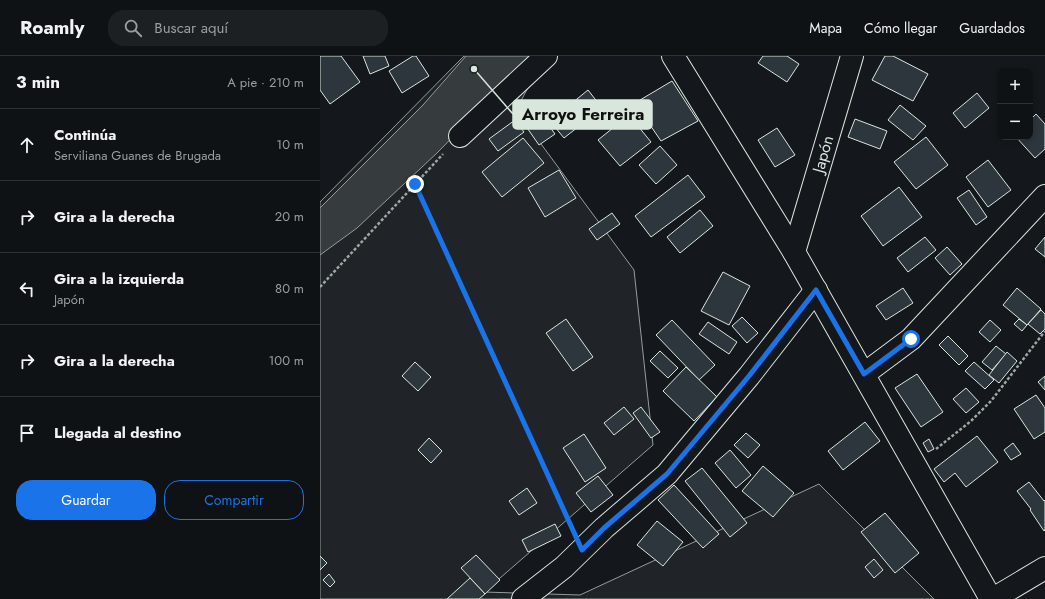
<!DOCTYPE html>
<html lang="es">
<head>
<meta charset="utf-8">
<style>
  body { margin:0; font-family:Jost,sans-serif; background:#1d2022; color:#f1f3f6 }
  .controls { position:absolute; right:12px; top:12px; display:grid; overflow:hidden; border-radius:8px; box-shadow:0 2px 6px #0003 }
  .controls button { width:36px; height:36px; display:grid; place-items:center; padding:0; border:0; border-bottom:1px solid #2f3234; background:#0f1215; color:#f1f3f6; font:20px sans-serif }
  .stop { position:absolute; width:12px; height:12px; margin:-9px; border:3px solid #1a73e8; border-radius:50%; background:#fff }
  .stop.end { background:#1a73e8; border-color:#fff; box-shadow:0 1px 4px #0008 }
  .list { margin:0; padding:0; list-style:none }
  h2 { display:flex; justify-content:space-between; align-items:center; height:52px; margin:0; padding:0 16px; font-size:17px }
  h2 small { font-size:13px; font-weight:400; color:#9b9ea0 }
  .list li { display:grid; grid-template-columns:26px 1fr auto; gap:12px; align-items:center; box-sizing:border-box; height:72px; padding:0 16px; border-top:1px solid #2f3234 }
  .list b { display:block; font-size:15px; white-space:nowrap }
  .list p { margin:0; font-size:13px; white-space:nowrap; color:#9b9ea0 }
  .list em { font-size:13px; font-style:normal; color:#9b9ea0 }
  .actions { display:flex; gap:8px; padding:12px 16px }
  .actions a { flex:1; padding:9px 0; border:1px solid #1a73e8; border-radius:16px; text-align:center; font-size:14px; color:#1a73e8 }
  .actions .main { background:#1a73e8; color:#fff }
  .icon { flex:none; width:22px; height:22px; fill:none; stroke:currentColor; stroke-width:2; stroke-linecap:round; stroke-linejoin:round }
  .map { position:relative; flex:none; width:725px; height:543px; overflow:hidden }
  header { display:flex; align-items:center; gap:24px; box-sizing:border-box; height:56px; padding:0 20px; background:#0f1215; border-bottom:1px solid #2f3234 }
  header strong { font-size:19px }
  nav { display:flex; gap:22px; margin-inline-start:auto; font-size:14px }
  .search { width:280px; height:36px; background:#1d2022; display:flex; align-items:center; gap:10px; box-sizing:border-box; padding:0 14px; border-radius:16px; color:#9b9ea0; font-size:15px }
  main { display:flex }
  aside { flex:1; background:#0f1215 }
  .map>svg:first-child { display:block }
  .green { fill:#202428; stroke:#939e99 }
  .water { fill:#363b3e; stroke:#939e99 }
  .building { fill:#2c363c; stroke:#d8e6dc }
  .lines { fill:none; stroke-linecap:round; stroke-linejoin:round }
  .minor-casing { stroke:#d8e6dc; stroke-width:24 }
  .path { stroke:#9da8a2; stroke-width:2.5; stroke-dasharray:3 2; stroke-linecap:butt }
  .minor { stroke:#14181c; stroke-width:22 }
  .route { stroke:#1a73e8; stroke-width:5 }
  .labels { text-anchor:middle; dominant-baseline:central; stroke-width:3; stroke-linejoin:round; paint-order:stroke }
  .street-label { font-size:16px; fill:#d8e6dc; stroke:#14181c }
  .leader { fill:none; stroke:#d8e6dc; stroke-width:1.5 }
  .callout-dot { fill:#d8e6dc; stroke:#14181c; stroke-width:1.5 }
  .callout { fill:#d8e6dc; stroke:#d8e6dc; stroke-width:1.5 }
  .callout-label { font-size:17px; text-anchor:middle; font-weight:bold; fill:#111 }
</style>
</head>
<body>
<header>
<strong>Roamly</strong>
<div class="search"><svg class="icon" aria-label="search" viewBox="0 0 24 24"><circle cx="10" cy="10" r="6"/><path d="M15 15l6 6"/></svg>Buscar aquí</div>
<nav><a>Mapa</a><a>Cómo llegar</a><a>Guardados</a></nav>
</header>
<main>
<aside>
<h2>3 min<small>A pie · 210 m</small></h2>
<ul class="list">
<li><svg class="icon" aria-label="ahead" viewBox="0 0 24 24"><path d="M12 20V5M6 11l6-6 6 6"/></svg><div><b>Continúa</b><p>Serviliana Guanes de Brugada</p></div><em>10 m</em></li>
<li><svg class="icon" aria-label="right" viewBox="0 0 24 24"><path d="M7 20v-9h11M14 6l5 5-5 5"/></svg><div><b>Gira a la derecha</b></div><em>20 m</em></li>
<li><svg class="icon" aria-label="left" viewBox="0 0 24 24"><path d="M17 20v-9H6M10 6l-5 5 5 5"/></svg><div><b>Gira a la izquierda</b><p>Japón</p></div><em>80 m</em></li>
<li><svg class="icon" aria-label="right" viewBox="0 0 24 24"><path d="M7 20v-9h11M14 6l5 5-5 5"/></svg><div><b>Gira a la derecha</b></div><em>100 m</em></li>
<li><svg class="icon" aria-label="arrive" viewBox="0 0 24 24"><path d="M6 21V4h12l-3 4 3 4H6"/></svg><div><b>Llegada al destino</b></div></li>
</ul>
<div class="actions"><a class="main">Guardar</a><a>Compartir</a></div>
</aside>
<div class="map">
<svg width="725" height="543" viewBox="0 0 725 543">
  <rect width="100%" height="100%" fill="#14181c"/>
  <!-- green -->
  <path class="green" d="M144,0h81l-29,54 118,160 19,175 -169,147 96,3 239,-111 115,115h-614v-397z"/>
  <!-- water -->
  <path class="water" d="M146,0h66l-95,97 -80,75 -37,27v-47l103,-103z"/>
  <!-- building -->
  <g class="building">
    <path d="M0,0h21l19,26 -30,22 -10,-14z"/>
    <path d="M43,0h22l4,10 -19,8z"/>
    <path d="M93,0h3l13,20 -27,17 -13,-22z"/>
    <path d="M443,0h24l12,8 -12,18 -29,-19z"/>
    <path d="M565,0h8l35,18 -15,27 -41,-21z"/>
    <path d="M352,25l26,40 -37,20 -26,-38z"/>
    <path d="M268,34l14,18 -38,30 -14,-17z"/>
    <path d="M657,37l12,15 -24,20 -12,-15z"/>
    <path d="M211,45l24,33 -16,11 -23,-33z"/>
    <path d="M580,49l26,21 -13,14 -25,-20z"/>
    <path d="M716,58l9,10v25l-10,9 -19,-21h14v-17z"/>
    <path d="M309,59l22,27 -31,24 -22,-26z"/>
    <path d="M535,63l32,12 -7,18 -32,-12z"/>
    <path d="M195,64l9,12 -26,19 -9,-12z"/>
    <path d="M457,72l18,27 -20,12 -17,-27z"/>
    <path d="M606,81l22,28 -32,24 -22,-27z"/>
    <path d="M203,82l21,25 -42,34 -20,-25z"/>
    <path d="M340,90l17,19 -21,19 -17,-19z"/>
    <path d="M668,104l23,30 -23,17 -22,-30z"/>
    <path d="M239,114l17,28 -31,19 -17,-29z"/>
    <path d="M368,119l17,22 -54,40 -16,-21z"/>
    <path d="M579,131l23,30 -39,29 -22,-30z"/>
    <path d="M649,134l18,27 -11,8 -19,-27z"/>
    <path d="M380,154l13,16 -33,27 -13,-16z"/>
    <path d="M292,157l8,11 -23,16 -8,-11z"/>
    <path d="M605,181l11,13 -28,22 -11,-14z"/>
    <path d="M725,181v20l-10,-8z"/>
    <path d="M627,191l15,17 -12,11 -15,-17z"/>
    <path d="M403,216l27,14 -21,39 -28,-14z"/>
    <path d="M583,232l10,15 -27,17 -10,-14z"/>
    <path d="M697,232l24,21 -14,16 -24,-20z"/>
    <path d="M721,254l4,4v15l-5,5 -12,-10z"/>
    <path d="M422,261l16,16 -11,10 -15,-17z"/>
    <path d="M246,263l27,38 -20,14 -27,-38z"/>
    <path d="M699,263l8,6 -5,6 -8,-7z"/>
    <path d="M352,264l43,45 -16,15 -43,-45z"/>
    <path d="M670,264l11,10 -11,12 -11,-10z"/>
    <path d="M388,266l29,20 -8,12 -30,-20z"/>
    <path d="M628,280l20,20 -9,9 -20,-20z"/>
    <path d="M676,290l10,8 -14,16 -10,-8z"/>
    <path d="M340,295l18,17 -10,10 -18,-17z"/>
    <path d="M687,296l10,9 -18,22 -10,-8z"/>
    <path d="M95,306l16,15 -13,14 -16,-15z"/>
    <path d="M654,306l20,18 -9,9 -20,-18z"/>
    <path d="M366,311l31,30 -23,24 -31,-30z"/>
    <path d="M597,318l26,38 -22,15 -26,-39z"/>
    <path d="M725,320v14l-7,-8z"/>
    <path d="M646,332l13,14 -13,11 -13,-14z"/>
    <path d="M716,339l9,13v24l-11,7 -20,-30z"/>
    <path d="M304,351l10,12 -20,16 -10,-12z"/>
    <path d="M321,351l19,25 -9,6 -18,-25z"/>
    <path d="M545,366l15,19 -37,29 -15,-19z"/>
    <path d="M426,377l14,12 -12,13 -14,-13z"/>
    <path d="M264,378l22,34 -21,14 -22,-34z"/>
    <path d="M657,380l21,26 -32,25 -11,-14 -11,9 -10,-13z"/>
    <path d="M109,382l13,13 -11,12 -13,-13z"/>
    <path d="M609,383l5,10 -6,3 -5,-9z"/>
    <path d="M693,387l8,11 -10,6 -7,-10z"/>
    <path d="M410,394l21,25 -15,13 -21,-25z"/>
    <path d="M443,410l31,27 -21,24 -31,-26z"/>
    <path d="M382,412l45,55 -17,14 -45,-56z"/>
    <path d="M278,420l15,19 -22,17 -15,-19z"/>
    <path d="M709,426l15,19 1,-1v30l-1,1 -14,-21 1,-1 -14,-18z"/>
    <path d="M354,429l45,49 -16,14 -45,-48z"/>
    <path d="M207,432l10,15 -18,12 -10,-14z"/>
    <path d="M565,457l34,40 -24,20 -34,-41z"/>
    <path d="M337,465l26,21 -20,24 -26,-21z"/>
    <path d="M235,468l6,12 -33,16 -6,-12z"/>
    <path d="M156,499l24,25 -15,14 -24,-26z"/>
    <path d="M0,500l7,7 -7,7z"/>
    <path d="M554,503l9,11 -9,8 -9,-11z"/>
    <path d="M9,518l6,8 -5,5 -7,-7z"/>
    <path d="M150,522l15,16 -6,5h-32z"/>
  </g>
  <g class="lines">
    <!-- minor casing -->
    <g class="minor-casing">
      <g id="minor">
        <path d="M353,0l121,196 197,347"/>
        <path d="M140,80l86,-80"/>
        <path d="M474,196l58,-196"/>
        <path d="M544,318l47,-35 134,-143"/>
        <path d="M203,543l41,-32 40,-39 63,-54 82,-98 67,-86"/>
        <path d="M673,543l52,-31"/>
      </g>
    </g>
    <!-- path -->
    <g class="path">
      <path d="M95,129l156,341"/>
      <path d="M0,231l123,-133"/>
      <path d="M616,393l35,-28 20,-20 54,-70"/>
    </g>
    <!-- minor -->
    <use href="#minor" class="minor"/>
  </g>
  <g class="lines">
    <!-- route -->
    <path class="route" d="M95,128l167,366 22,-22 63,-54 82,-98 67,-86 48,84 47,-35"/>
  </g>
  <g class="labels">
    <!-- street labels -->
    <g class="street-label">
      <text transform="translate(503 98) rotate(-74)">Japón</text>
    </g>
  </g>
  <!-- callouts -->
  <path class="leader" d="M154 13L193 58"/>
  <circle class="callout-dot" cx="154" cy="13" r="4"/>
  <rect class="callout" x="193" y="44" width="139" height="29" rx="4"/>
  <g class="callout-label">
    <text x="263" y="64">Arroyo Ferreira</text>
  </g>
</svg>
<div class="controls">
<button>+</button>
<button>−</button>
</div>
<div class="stop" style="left:591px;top:283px"></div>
<div class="stop end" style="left:95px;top:128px"></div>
</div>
</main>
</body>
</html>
